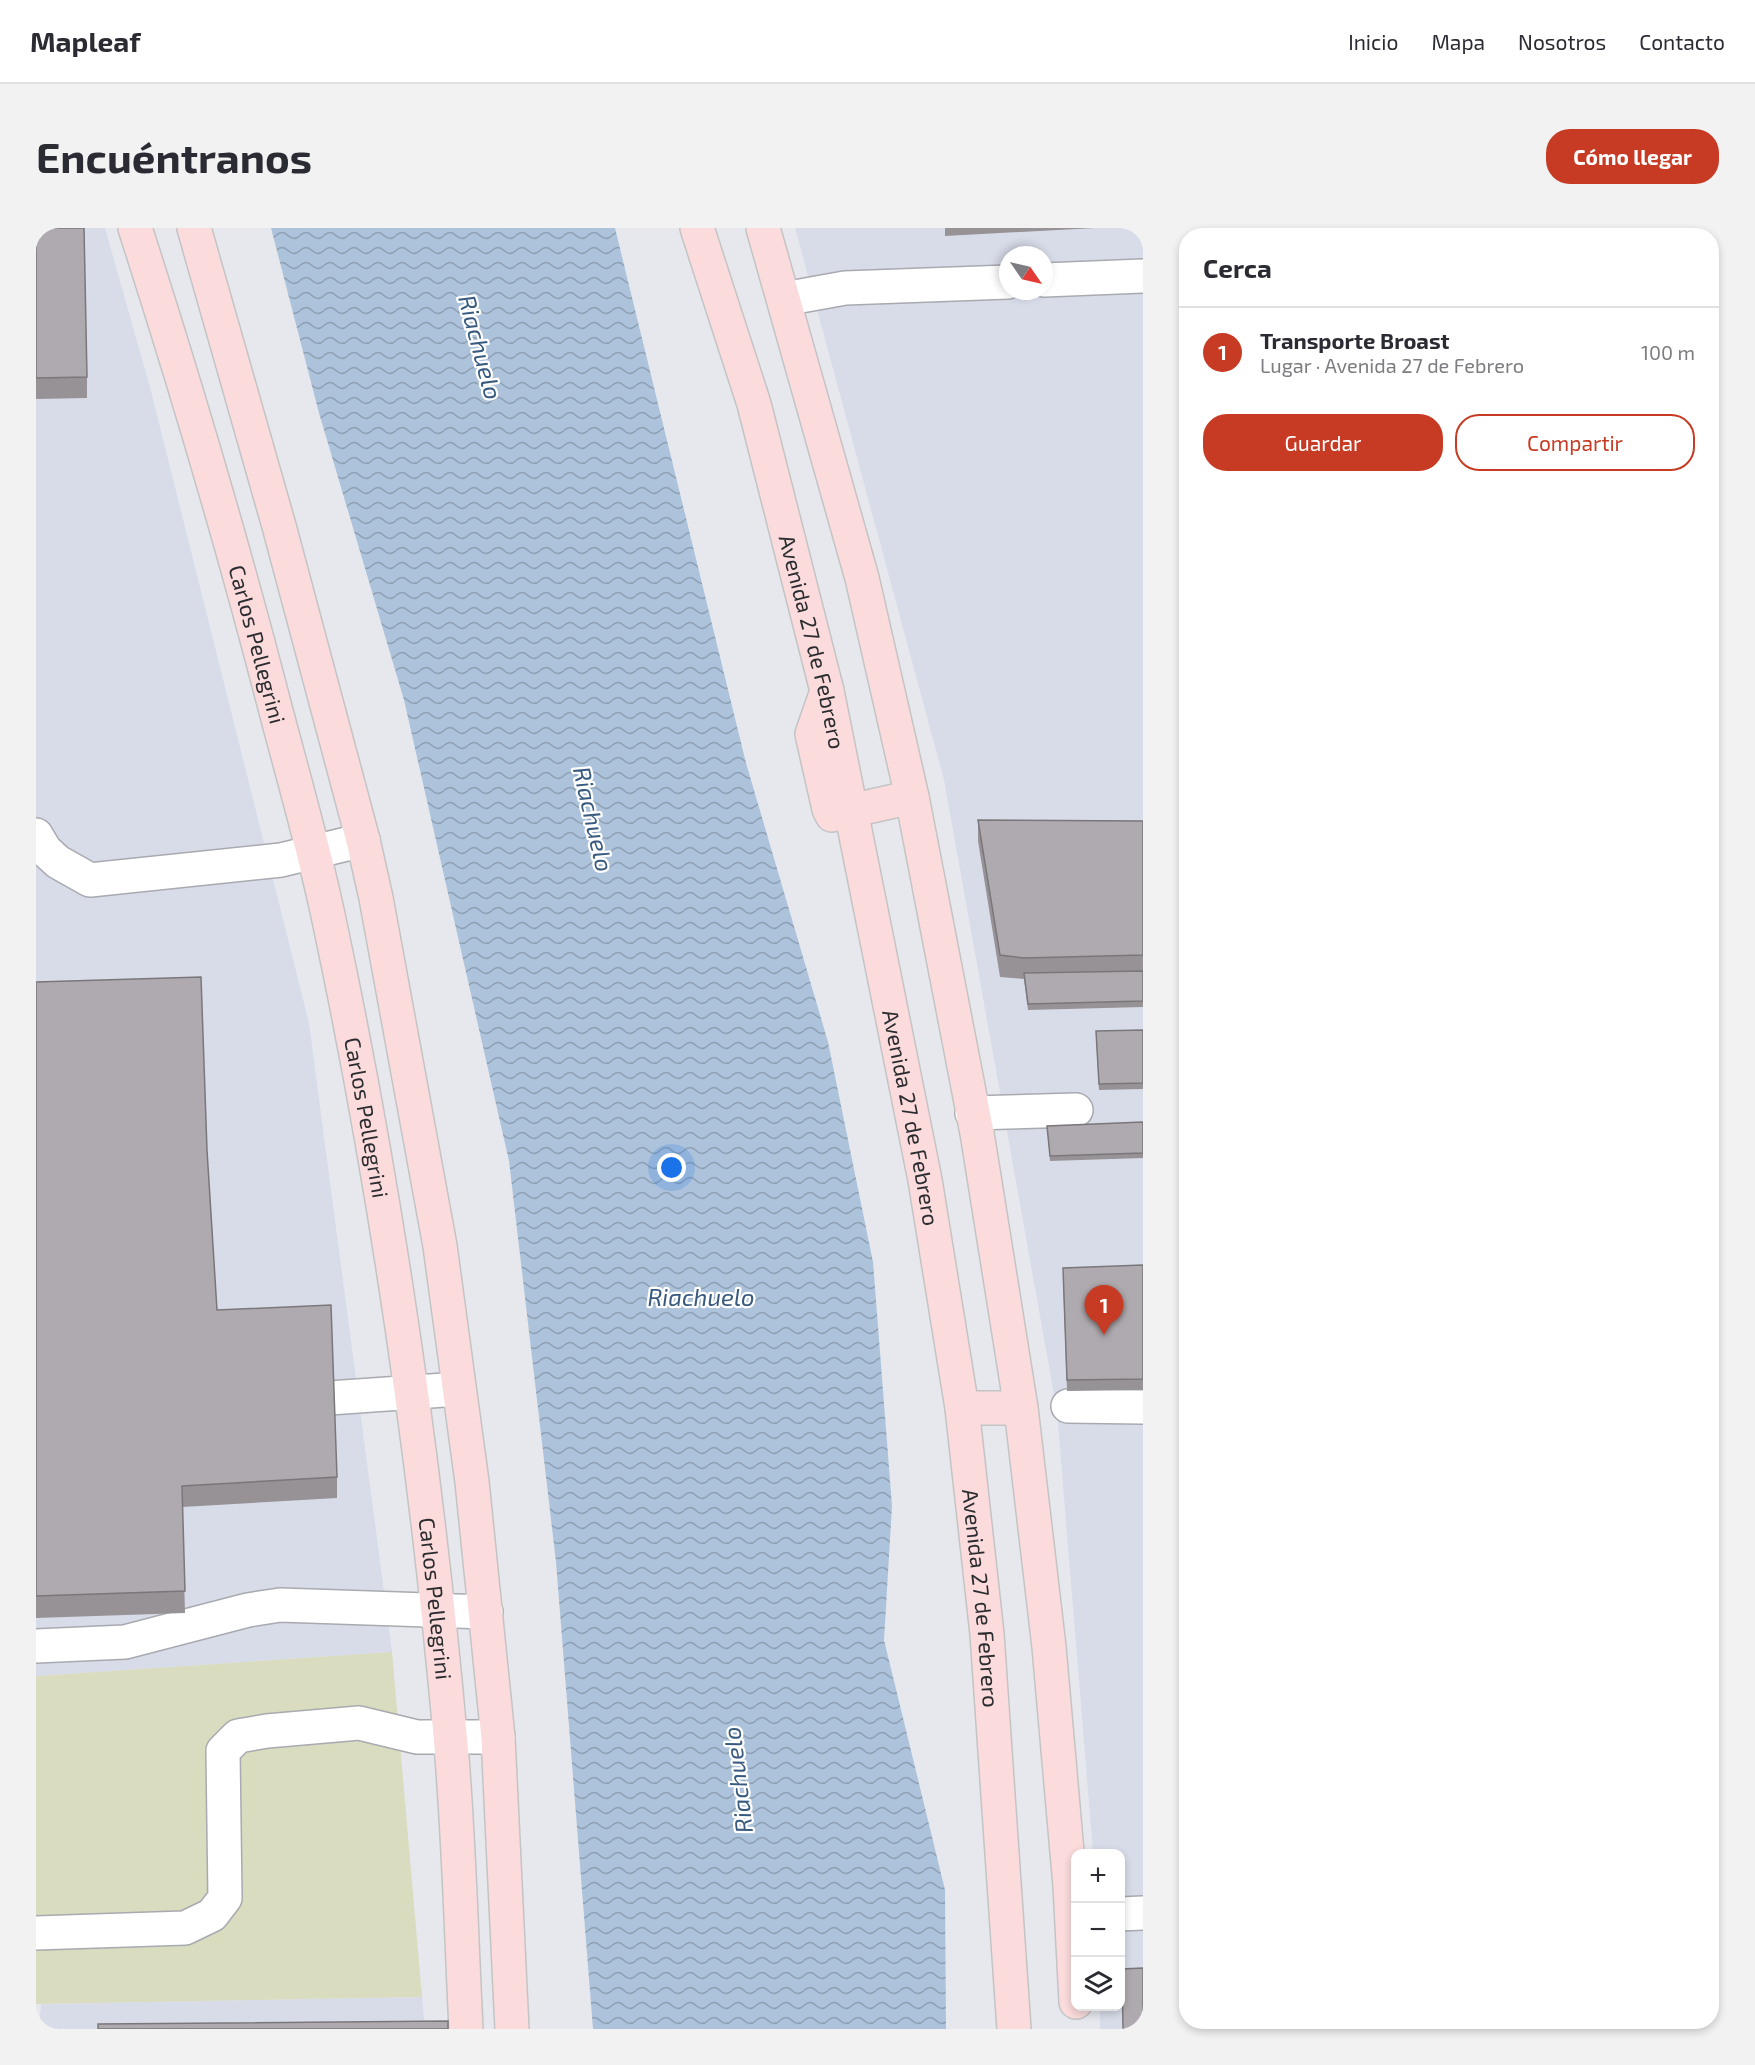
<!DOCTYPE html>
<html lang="es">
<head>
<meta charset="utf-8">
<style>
  body { margin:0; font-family:"Exo 2",sans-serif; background:#f2f2f3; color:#2b2b33 }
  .controls { position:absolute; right:18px; bottom:18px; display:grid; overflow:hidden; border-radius:12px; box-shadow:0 3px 9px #0003 }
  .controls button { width:54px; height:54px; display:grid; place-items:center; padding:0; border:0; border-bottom:2px solid #e1e1e2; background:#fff; color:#2b2b33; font:30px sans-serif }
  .compass { position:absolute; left:963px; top:18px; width:54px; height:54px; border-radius:50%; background:#fff; box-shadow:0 3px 9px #0003; rotate:124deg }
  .you { position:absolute; left:636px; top:940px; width:21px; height:21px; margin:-15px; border:4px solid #fff; border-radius:50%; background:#1a73e8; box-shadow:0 0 0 9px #1a73e833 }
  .badge { display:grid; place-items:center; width:39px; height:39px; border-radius:50%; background:#c73b24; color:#fff; font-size:20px; font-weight:700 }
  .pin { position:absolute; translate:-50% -50px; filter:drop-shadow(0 2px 3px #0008) }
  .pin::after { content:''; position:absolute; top:32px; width:21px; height:18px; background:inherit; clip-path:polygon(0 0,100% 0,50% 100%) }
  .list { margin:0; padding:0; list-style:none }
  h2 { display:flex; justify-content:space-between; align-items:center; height:78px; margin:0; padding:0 24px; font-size:26px }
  h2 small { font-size:20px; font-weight:400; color:#7c7c81 }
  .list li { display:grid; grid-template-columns:39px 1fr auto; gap:18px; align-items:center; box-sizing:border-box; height:90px; padding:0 24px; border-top:2px solid #e1e1e2 }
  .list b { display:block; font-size:22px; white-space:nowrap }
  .list p { margin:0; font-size:20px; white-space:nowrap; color:#7c7c81 }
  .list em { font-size:20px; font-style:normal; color:#7c7c81 }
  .actions { display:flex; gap:12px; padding:18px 24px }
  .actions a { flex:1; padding:14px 0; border:2px solid #c73b24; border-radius:24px; text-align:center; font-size:21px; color:#c73b24 }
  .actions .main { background:#c73b24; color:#fff }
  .icon { flex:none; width:33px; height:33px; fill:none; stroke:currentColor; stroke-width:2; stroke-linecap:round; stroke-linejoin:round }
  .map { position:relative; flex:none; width:1107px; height:1801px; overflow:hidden; border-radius:24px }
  header { display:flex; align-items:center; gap:36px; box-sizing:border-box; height:84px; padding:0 30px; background:#fff; border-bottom:2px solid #e1e1e2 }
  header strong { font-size:28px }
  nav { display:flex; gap:33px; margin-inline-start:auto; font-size:21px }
  .intro { display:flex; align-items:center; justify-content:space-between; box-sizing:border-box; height:144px; padding:0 36px }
  h1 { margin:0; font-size:42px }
  .button { padding:15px 27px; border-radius:24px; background:#c73b24; color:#fff; font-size:21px; font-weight:700 }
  main { display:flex; gap:36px; padding:0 36px }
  aside { flex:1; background:#fff; border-radius:24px; box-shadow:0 3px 9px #0003 }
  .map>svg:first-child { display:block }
  .built { fill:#d8dce9; fill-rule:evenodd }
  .green { fill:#d9dcbf }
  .water { fill:url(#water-waves) }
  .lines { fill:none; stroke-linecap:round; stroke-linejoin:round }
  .minor-casing { stroke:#a8aab0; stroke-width:36 }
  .major-casing { stroke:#c4c4c5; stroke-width:36 }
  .minor { stroke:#fff; stroke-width:33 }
  .major { stroke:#fbdbdc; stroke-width:33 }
  .wall { fill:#969296 }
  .building { fill:#afaaaf; stroke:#7a777a; stroke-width:1.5 }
  .labels { text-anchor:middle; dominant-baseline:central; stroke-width:4.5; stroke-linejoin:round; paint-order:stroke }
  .street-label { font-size:22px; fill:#2b2c2f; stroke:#fff }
  .water-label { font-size:24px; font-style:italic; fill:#375a7e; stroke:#fff }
</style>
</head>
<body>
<header>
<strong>Mapleaf</strong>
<nav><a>Inicio</a><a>Mapa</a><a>Nosotros</a><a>Contacto</a></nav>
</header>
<div class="intro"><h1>Encuéntranos</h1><a class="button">Cómo llegar</a></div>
<main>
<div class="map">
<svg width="1107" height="1801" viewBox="0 0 1107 1801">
  <defs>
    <pattern id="water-waves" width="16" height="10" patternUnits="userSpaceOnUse" patternTransform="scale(1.5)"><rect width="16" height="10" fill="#adc3db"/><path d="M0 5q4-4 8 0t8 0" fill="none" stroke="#8d9fb2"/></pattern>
  </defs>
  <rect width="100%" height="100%" fill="#e6e8ee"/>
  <!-- built -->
  <g class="built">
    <path d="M0,0h69l45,159 159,636 83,629 -356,24z"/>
    <path d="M759,0h348v1801h-43v-22l20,-1v-152l-27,-1 -36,-442 -113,-631zM972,27h36v36h-36z"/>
    <path d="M386,1769l3,32h-386l2,-25z"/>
  </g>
  <!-- green -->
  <path class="green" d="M356,1424l30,345 -386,7v-328z"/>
  <!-- water -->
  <path class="water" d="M235,0h344l131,535 82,279 45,220 19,244 -8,134 61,250 1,139h-353l-37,-467 -47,-401 -105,-461 -85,-287z"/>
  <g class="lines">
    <!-- minor casing -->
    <g class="minor-casing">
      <g id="minor">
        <path d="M1008,52l99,-4"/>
        <path d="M748,71l61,-11 163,-6"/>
        <path d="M0,607l9,15 13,12 32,18 191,-20 82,-20"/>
        <path d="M936,885l104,-3"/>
        <path d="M293,1170l130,-9"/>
        <path d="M1032,1178l75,1"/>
        <path d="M0,1418l89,-4 123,-32 32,-5 206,7"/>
        <path d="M1084,1686l23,-1"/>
        <path d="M0,1705l149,-5 27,-13 13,-17 -2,-147 15,-15 29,-5 92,-8 58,14h81"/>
      </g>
    </g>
    <!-- major casing -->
    <g class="major-casing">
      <g id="major">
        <path id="s1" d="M99,0c52,161 100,324 142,487 20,75 41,149 56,224 55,262 93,528 117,795 9,98 11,197 16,295"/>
        <path d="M158,0l85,298 84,314 13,58 64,348 32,236 26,255 14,292"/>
        <path id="s2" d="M661,0l57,176 73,287 98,489 37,228 25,226 27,395"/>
        <path d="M727,0l99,350 50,219 65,336 44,275 28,239 21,239 6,116"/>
        <path d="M791,463l-15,43 17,75 3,6 80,-18"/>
        <path d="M926,1180h59"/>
      </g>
    </g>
    <!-- minor -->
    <use href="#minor" class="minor"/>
    <!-- major -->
    <use href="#major" class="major"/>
  </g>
  <!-- wall -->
  <g class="wall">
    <path d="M0,0l51,149v21l-51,1z"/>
    <path d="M909,0h150l-150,8z"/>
    <path d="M942,592l165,1v186l-115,3 -4,-31 -24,-2 -22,-136z"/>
    <path d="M0,754l171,168 10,160 120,167v21l-155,9 3,106 -149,5z"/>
    <path d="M1107,802v59l-44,1 -3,-53z"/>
    <path d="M1107,894v36l-93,3 -3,-35z"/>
    <path d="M1107,1037v125l-76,1 -4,-112z"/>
  </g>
  <!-- building -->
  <g class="building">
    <path d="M0,0h48l3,149 -51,1z"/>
    <path d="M942,592l165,1v134l-119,3 -24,-3z"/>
    <path d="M1107,743v30l-115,3 -4,-31z"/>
    <path d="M165,749l6,173 10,160 114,-5 6,172 -155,9 3,105 -149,5v-614z"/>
    <path d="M1107,802v53l-44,1 -3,-53z"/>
    <path d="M1107,894v31l-93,3 -3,-30z"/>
    <path d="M1107,1037v114l-76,1 -4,-112z"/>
    <path d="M1107,1740v61h-20l-1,-60z"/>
    <path d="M412,1793v8h-350v-5z"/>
  </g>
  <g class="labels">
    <!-- street labels -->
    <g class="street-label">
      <text stroke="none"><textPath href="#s1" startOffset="434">Carlos Pellegrini</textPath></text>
      <text stroke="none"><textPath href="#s2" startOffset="430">Avenida 27 de Febrero</textPath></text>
      <text stroke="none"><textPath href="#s1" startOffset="920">Carlos Pellegrini</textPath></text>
      <text stroke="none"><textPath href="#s2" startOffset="916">Avenida 27 de Febrero</textPath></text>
      <text stroke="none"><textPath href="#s1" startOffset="1406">Carlos Pellegrini</textPath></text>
      <text stroke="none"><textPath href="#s2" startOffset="1402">Avenida 27 de Febrero</textPath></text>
    </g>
    <!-- water labels -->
    <g class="water-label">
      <text transform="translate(445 119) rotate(75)">Riachuelo</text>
      <text transform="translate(558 591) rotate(77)">Riachuelo</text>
      <text x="665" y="1068">Riachuelo</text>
      <text transform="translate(701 1552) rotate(-97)">Riachuelo</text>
    </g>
  </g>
</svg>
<div class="controls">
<button>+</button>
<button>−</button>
<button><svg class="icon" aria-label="layers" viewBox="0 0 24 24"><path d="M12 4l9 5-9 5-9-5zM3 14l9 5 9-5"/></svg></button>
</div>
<svg class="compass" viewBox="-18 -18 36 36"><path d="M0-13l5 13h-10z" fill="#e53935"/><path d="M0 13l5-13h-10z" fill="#7c7c81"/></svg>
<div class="you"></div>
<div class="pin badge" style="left:1068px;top:1107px">1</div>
</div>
<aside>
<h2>Cerca<small></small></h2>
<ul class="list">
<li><span class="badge">1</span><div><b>Transporte Broast</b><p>Lugar · Avenida 27 de Febrero</p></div><em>100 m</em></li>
</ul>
<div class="actions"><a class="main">Guardar</a><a>Compartir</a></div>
</aside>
</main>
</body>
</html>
